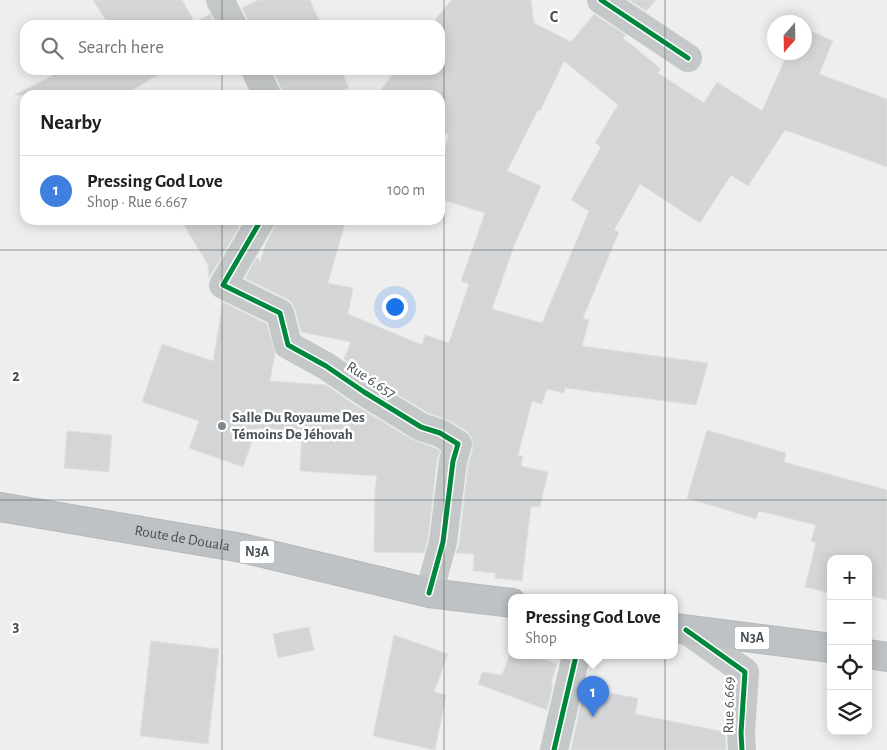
<!DOCTYPE html>
<html lang="en">
<head>
<meta charset="utf-8">
<style>
  body { margin:0; font-family:"Alegreya Sans",sans-serif; background:#f2f2f2; color:#202124 }
  .controls { position:absolute; right:15px; bottom:15px; display:grid; overflow:hidden; border-radius:10px; box-shadow:0 2px 12px #0003 }
  .controls button { width:45px; height:45px; display:grid; place-items:center; padding:0; border:0; border-bottom:1px solid #e0e0e0; background:#fff; color:#202124; font:25px sans-serif }
  .compass { position:absolute; left:767px; top:15px; width:45px; height:45px; border-radius:50%; background:#fff; box-shadow:0 2px 12px #0003; rotate:200deg }
  .you { position:absolute; left:394px; top:306px; width:18px; height:18px; margin:-12px; border:4px solid #fff; border-radius:50%; background:#1a73e8; box-shadow:0 0 0 8px #1a73e833 }
  .badge { display:grid; place-items:center; width:32px; height:32px; border-radius:50%; background:#81888c; color:#fff; font-size:16px; font-weight:700 }
  .pin { position:absolute; translate:-50% -41px; filter:drop-shadow(0 1px 2px #0008) }
  .pin::after { content:''; position:absolute; top:26px; width:18px; height:15px; background:inherit; clip-path:polygon(0 0,100% 0,50% 100%) }
  .popup { position:absolute; left:508px; top:594px; width:170px; height:65px; box-sizing:border-box; display:grid; place-content:center; border-radius:10px; background:#fff; filter:drop-shadow(0 1px 4px #0005); font-size:16px; white-space:nowrap; color:#757577 }
  .popup b { font-size:19px; color:#202124 }
  .popup::after { content:''; position:absolute; left:50%; top:100%; margin-left:-10px; border:10px solid transparent; border-top-color:#fff }
  .list { margin:0; padding:0; list-style:none }
  h2 { display:flex; justify-content:space-between; align-items:center; height:65px; margin:0; padding:0 20px; font-size:21px }
  h2 small { font-size:16px; font-weight:400; color:#757577 }
  .list li { display:grid; grid-template-columns:32px 1fr auto; gap:15px; align-items:center; box-sizing:border-box; height:70px; padding:0 20px; border-top:1px solid #e0e0e0 }
  .list b { display:block; font-size:19px; white-space:nowrap }
  .list p { margin:0; font-size:16px; white-space:nowrap; color:#757577 }
  .list em { font-size:16px; font-style:normal; color:#757577 }
  .icon { flex:none; width:28px; height:28px; fill:none; stroke:currentColor; stroke-width:2; stroke-linecap:round; stroke-linejoin:round }
  .map { position:relative; flex:none; width:887px; height:750px; overflow:hidden }
  .search { position:absolute; background:#fff; box-shadow:0 2px 12px #0003; left:20px; top:20px; width:425px; height:55px; display:flex; align-items:center; gap:12px; box-sizing:border-box; padding:0 18px; border-radius:15px; color:#757577; font-size:19px }
  .panel { position:absolute; background:#fff; box-shadow:0 2px 12px #0003; left:20px; top:90px; width:425px; height:135px; border-radius:15px }
  .map>svg:first-child { display:block }
  .building { fill:#d4d5d6; stroke:#dfe0e0; fill-rule:evenodd }
  .lines { fill:none; stroke-linecap:round; stroke-linejoin:round }
  .trunk-casing { stroke:#b3b8bc; stroke-width:30 }
  .minor { stroke:#c5c8c9; stroke-width:28 }
  .trunk { stroke:#bec2c4; stroke-width:28 }
  .cycleway-casing { stroke:#fff; stroke-width:8 }
  .cycleway { stroke:#00873e; stroke-width:5 }
  .grid { fill:none; stroke:#475157; stroke-width:1; stroke-opacity:0.55 }
  .poi-dot { fill:#81888c; stroke:#fff; stroke-width:2 }
  .labels { text-anchor:middle; dominant-baseline:central; stroke-width:5; stroke-linejoin:round; paint-order:stroke }
  .shield { fill:#fff; stroke:#7e8589; stroke-width:1 }
  .shield-label { font-size:14px; font-weight:bold; fill:#475157 }
  .street-label { font-size:15px; fill:#475157; stroke:#fff }
  .poi-label { font-size:15px; font-weight:bold; fill:#475157; stroke:#fff; text-anchor:start }
  .grid-label { font-size:16px; text-anchor:middle; font-weight:bold; fill:#475157; stroke:#fff; stroke-width:5; stroke-linejoin:round; paint-order:stroke }
</style>
</head>
<body>
<div class="map">
<svg width="887" height="750" viewBox="0 0 887 750">
  <rect width="100%" height="100%" fill="#eee"/>
  <!-- building -->
  <g class="building">
    <path d="M93,0h89l13,23 15,-9 5,11h-106z"/>
    <path d="M258,0h52l11,25h-72l-2,-7 -5,-10z"/>
    <path d="M451,0h80l3,23 37,19 23,-28 32,21 -3,3 38,31 -3,4 46,30 13,-21 45,29 26,-59h16v-24l29,13 -14,33 68,25v68l-102,-37 -37,56 -17,-11 -31,48 -60,-39 -26,46 5,2 -36,86 6,2 -7,26 126,17 -12,42 -131,-17 -1,5 -17,-4 -5,15 -10,-3 -14,54 5,1 -2,10 27,6 -8,35 -9,-1 -9,75 -27,-3v-5l-22,-2 1,-17 -18,-1 3,-9 9,-80 5,-16 -1,-10 -5,-7 -19,-11 -20,-7 -56,-34 -28,-20 7,-17 -50,-10 -6,-23 -3,-6 -5,-4 -42,-21 12,-21 3,5 6,-19 8,-15 3,-8h69l-18,63 25,5 -5,26 74,31 3,-10 24,8 20,-59 -8,-3 24,-68 -45,-14v-34l9,-30 -9,-4v-36h-63l19,-25h44v-45h-9zM564,61l54,44 -23,38 6,4 -30,53 18,11 -47,112 -50,-14 23,-66 26,-57 -34,-15 31,-61 2,1z"/>
    <path d="M629,0h27l-10,11z"/>
    <path d="M63,70h103l-42,25h-109z"/>
    <path d="M272,70h69l8,18 -19,7h-48l-1,-7z"/>
    <path d="M181,220h54l4,7 -30,51 -1,-13z"/>
    <path d="M223,302l44,22 8,29 -5,28 56,4 29,20 58,35 20,7 7,4 -3,8 -9,80 -4,14 -50,-1 1,-63 2,-13 -77,-5 2,-39 -45,-4 -14,39 -54,-19 10,-27 -57,-19 20,-58 51,17z"/>
    <path d="M707,430l79,23 -2,9 103,28v110l-19,-5v-36h-37v27l-2,7 -24,-6 11,-44 -5,-2 5,-16 -57,-14 -3,8 -69,-21z"/>
    <path d="M67,431l45,4 -3,37 -45,-4z"/>
    <path d="M309,627l5,23 -36,8 -5,-24z"/>
    <path d="M394,635l54,19 -14,38 12,3 -11,55 -62,-14z"/>
    <path d="M151,641l68,8 -11,95 -68,-8z"/>
    <path d="M509,656h26l22,8 -6,19 2,1 -6,26 -69,-26 4,-12 20,3z"/>
    <path d="M584,689l54,9 -3,16 90,18 1,18h-155z"/>
  </g>
  <g class="lines">
    <!-- trunk casing -->
    <g class="trunk-casing">
      <g id="trunk">
        <path id="s1" d="M0,507l242,41 187,45 83,10"/>
        <path d="M674,628l157,20"/>
        <path d="M868,654l19,3"/>
      </g>
    </g>
    <!-- minor -->
    <g class="minor">
      <path d="M220,0l13,25"/>
      <path d="M601,0l87,58"/>
      <path d="M255,70l12,25"/>
      <path d="M261,220l-38,65 57,28 8,32 38,21 38,26 57,35 19,6 18,11 -5,17 -10,81 -14,51"/>
      <path d="M686,630l59,42 -4,61 1,17"/>
      <path d="M554,750l22,-94"/>
    </g>
    <!-- trunk -->
    <use href="#trunk" class="trunk"/>
    <!-- cycleway casing -->
    <g class="cycleway-casing">
      <g id="cycleway">
        <path d="M601,0l87,58"/>
        <path d="M261,220l-38,65 57,28 8,32 38,21 38,26 57,35 19,6 18,11 -5,17 -10,81 -14,51"/>
        <path d="M686,630l59,42 -4,61 1,17"/>
        <path d="M554,750l22,-94"/>
      </g>
    </g>
    <!-- cycleway -->
    <use href="#cycleway" class="cycleway"/>
  </g>
  <!-- grid -->
  <path class="grid" d="M222,0v25M444,0v750M665,0v750M222,70v25M222,220v530M0,250h887M0,500h887"/>
  <!-- markers -->
  <circle class="poi-dot" cx="222" cy="426" r="5"/>
  <g class="labels">
    <!-- shield labels -->
    <g class="shield">
      <rect x="239.5" y="540.5" width="35" height="23" rx="4"/>
      <rect x="734.5" y="626.5" width="35" height="23" rx="4"/>
    </g>
    <g class="shield-label">
      <text x="257" y="552">N3A</text>
      <text x="752" y="638">N3A</text>
    </g>
    <!-- street labels -->
    <g class="street-label">
      <text transform="translate(371 380) rotate(33)">Rue 6.657</text>
      <text stroke="none"><textPath href="#s1" startOffset="185">Route de Douala</textPath></text>
      <text transform="translate(729 705) rotate(-89)">Rue 6.669</text>
    </g>
    <!-- poi labels -->
    <g class="poi-label">
      <text x="232" y="417">Salle Du Royaume Des<tspan x="232" dy="17">Témoins De Jéhovah</tspan></text>
    </g>
  </g>
  <g class="grid-label">
    <text x="554" y="22">C</text>
    <text x="16" y="381">2</text>
    <text x="16" y="631">3</text>
  </g>
</svg>
<div class="controls">
<button>+</button>
<button>−</button>
<button><svg class="icon" aria-label="locate" viewBox="0 0 24 24"><circle cx="12" cy="12" r="6"/><path d="M12 2v4M12 18v4M2 12h4M18 12h4"/></svg></button>
<button><svg class="icon" aria-label="layers" viewBox="0 0 24 24"><path d="M12 4l9 5-9 5-9-5zM3 14l9 5 9-5"/></svg></button>
</div>
<svg class="compass" viewBox="-18 -18 36 36"><path d="M0-13l5 13h-10z" fill="#e53935"/><path d="M0 13l5-13h-10z" fill="#757577"/></svg>
<div class="you"></div>
<div class="pin badge" style="left:593px;top:717px;background:#3f7fe0">1</div>
<div class="popup"><b>Pressing God Love</b>Shop</div>
<div class="search"><svg class="icon" aria-label="search" viewBox="0 0 24 24"><circle cx="10" cy="10" r="6"/><path d="M15 15l6 6"/></svg>Search here</div>
<section class="panel">
<h2>Nearby<small></small></h2>
<ul class="list">
<li><span class="badge" style="background:#3f7fe0">1</span><div><b>Pressing God Love</b><p>Shop · Rue 6.667</p></div><em>100 m</em></li>
</ul>
</section>
</div>
</body>
</html>
